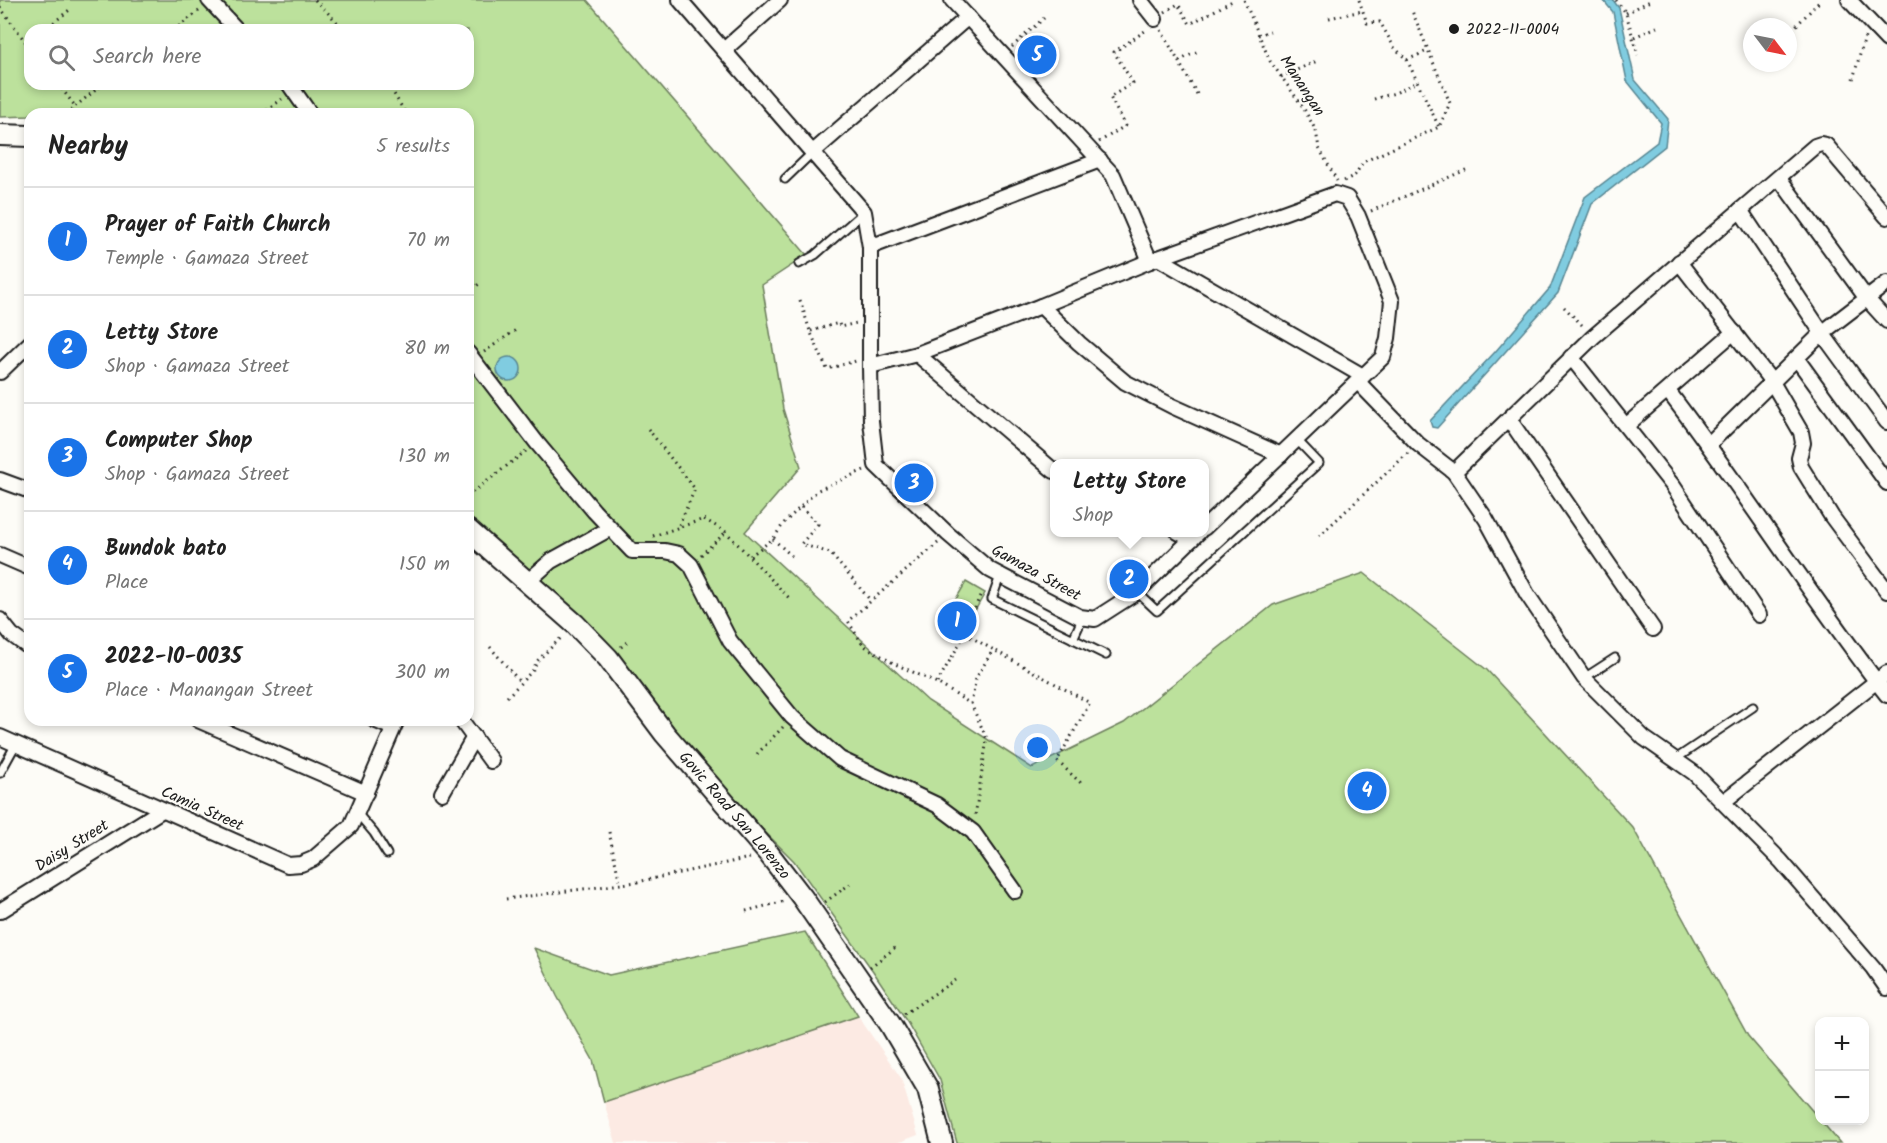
<!DOCTYPE html>
<html lang="en">
<head>
<meta charset="utf-8">
<style>
  body { margin:0; font-family:Kalam,sans-serif; background:#f2f2f2; color:#222 }
  .controls { position:absolute; right:18px; bottom:18px; display:grid; overflow:hidden; border-radius:12px; box-shadow:0 3px 9px #0003 }
  .controls button { width:54px; height:54px; display:grid; place-items:center; padding:0; border:0; border-bottom:2px solid #e0e0e0; background:#fff; color:#222; font:30px sans-serif }
  .compass { position:absolute; left:1743px; top:18px; width:54px; height:54px; border-radius:50%; background:#fff; box-shadow:0 3px 9px #0003; rotate:122deg }
  .you { position:absolute; left:1038px; top:748px; width:21px; height:21px; margin:-15px; border:4px solid #fff; border-radius:50%; background:#1a73e8; box-shadow:0 0 0 9px #1a73e833 }
  .badge { display:grid; place-items:center; width:39px; height:39px; border-radius:50%; background:#1a73e8; color:#fff; font-size:20px; font-weight:700 }
  .pin { position:absolute; translate:-50% -50%; border:3px solid #fff; box-shadow:0 2px 6px #0006 }
  .popup { position:absolute; left:1050px; top:459px; width:159px; height:78px; box-sizing:border-box; display:grid; place-content:center; border-radius:12px; background:#fff; filter:drop-shadow(0 2px 4px #0005); font-size:20px; white-space:nowrap; color:#767676 }
  .popup b { font-size:22px; color:#222 }
  .popup::after { content:''; position:absolute; left:50%; top:100%; margin-left:-12px; border:12px solid transparent; border-top-color:#fff }
  .list { margin:0; padding:0; list-style:none }
  h2 { display:flex; justify-content:space-between; align-items:center; height:78px; margin:0; padding:0 24px; font-size:26px }
  h2 small { font-size:20px; font-weight:400; color:#767676 }
  .list li { display:grid; grid-template-columns:39px 1fr auto; gap:18px; align-items:center; box-sizing:border-box; height:108px; padding:0 24px; border-top:2px solid #e0e0e0 }
  .list b { display:block; font-size:22px; white-space:nowrap }
  .list p { margin:0; font-size:20px; white-space:nowrap; color:#767676 }
  .list em { font-size:20px; font-style:normal; color:#767676 }
  .icon { flex:none; width:33px; height:33px; fill:none; stroke:currentColor; stroke-width:2; stroke-linecap:round; stroke-linejoin:round }
  .map { position:relative; flex:none; width:1887px; height:1143px; overflow:hidden }
  .search { position:absolute; background:#fff; box-shadow:0 3px 9px #0003; left:24px; top:24px; width:450px; height:66px; display:flex; align-items:center; gap:15px; box-sizing:border-box; padding:0 21px; border-radius:18px; color:#767676; font-size:22px }
  .panel { position:absolute; background:#fff; box-shadow:0 3px 9px #0003; left:24px; top:108px; width:450px; height:618px; border-radius:18px }
  .map>svg:first-child { display:block }
  .built { fill:#fceae3 }
  .green { fill:#bce19c; stroke:#6c7e5c; stroke-width:1.5; fill-rule:evenodd }
  .water { fill:#80cce0; stroke:#588692; stroke-width:1.5 }
  .lines { fill:none; stroke-linecap:round; stroke-linejoin:round }
  .lane-casing { stroke:#1c1c1c; stroke-width:11 }
  .street-casing { stroke:#1c1c1c; stroke-width:18 }
  .secondary-casing { stroke:#1c1c1c; stroke-width:24 }
  .path { stroke:#1c1c1c; stroke-width:3; stroke-dasharray:1.5 4.5; stroke-linecap:butt }
  .lane { stroke:#fdfcf7; stroke-width:7 }
  .street { stroke:#fdfcf7; stroke-width:14 }
  .secondary { stroke:#fdfcf7; stroke-width:20 }
  .poi-dot { fill:#1c1c1c; stroke:#fdfcf7; stroke-width:2 }
  .labels { text-anchor:middle; dominant-baseline:central; stroke-width:4.5; stroke-linejoin:round; paint-order:stroke }
  .poi-label { font-size:16px; fill:#1c1c1c; stroke:#fdfcf7; text-anchor:start }
  .street-label { font-size:16px; fill:#1c1c1c; stroke:#fdfcf7 }
</style>
</head>
<body>
<div class="map">
<svg width="1887" height="1143" viewBox="0 0 1887 1143">
  <rect width="100%" height="100%" fill="#fdfcf7"/>
  <filter id="ink" filterUnits="userSpaceOnUse"><feTurbulence type="fractalNoise" baseFrequency=".0167" numOctaves="2"/><feDisplacementMap in="SourceGraphic" scale="12" xChannelSelector="R" yChannelSelector="G"/><feConvolveMatrix kernelMatrix="1 2 1 2 8 2 1 2 1" color-interpolation-filters="sRGB"/></filter>
  <g filter="url(#ink)">
    <!-- built -->
    <path class="built" d="M858,1016l43,62 17,57 -21,8h-281l-12,-41z"/>
    <!-- green -->
    <g class="green">
      <path d="M0,0h587l220,255 -45,30 21,124 18,58 -56,65 183,169 104,67 92,-45 149,-118 91,-32 123,97 146,158 115,208 92,107h-883l-17,-63 -33,-58 -34,-51 -79,-110 -101,-101 -225,-239v-407h-438v2l-30,1zM30,30h438v54h-438z"/>
      <path d="M966,582l19,11 -13,23 -19,-12z"/>
      <path d="M805,932l53,84 -254,86 -11,-42 -36,-64 -23,-48 75,27z"/>
    </g>
    <!-- water -->
    <g class="water">
      <path d="M1603,0h10l6,8 16,72 33,39 -3,27 -73,58 -34,89 -121,135 -5,-1 -2,-6 65,-69 55,-64 35,-91 72,-55 4,-19 -34,-42 -14,-69z"/>
      <circle cx="509" cy="369" r="12"/>
    </g>
    <g class="lines">
      <!-- lane casing -->
      <g class="lane-casing">
        <g id="lane">
          <path d="M785,179l27,-26"/>
          <path d="M799,264l16,-9 49,-43"/>
          <path d="M1000,576l-8,23 114,56"/>
          <path d="M1137,592l20,19 162,-148 -22,-23"/>
          <path d="M1073,639l10,-22"/>
          <path d="M1584,678l31,-20"/>
          <path d="M1674,760l79,-53"/>
          <path d="M0,773l16,-29"/>
          <path d="M357,813l17,20 13,21"/>
        </g>
      </g>
      <!-- street casing -->
      <g class="street-casing">
        <g id="street">
          <path d="M209,0l28,30"/>
          <path d="M680,0l184,212 6,35v119l1,55 5,44 72,69 42,36 90,47 15,2 42,-27 62,-60"/>
          <path d="M952,0l161,175 37,86"/>
          <path d="M1140,0l15,19"/>
          <path d="M1849,0l38,40"/>
          <path d="M724,50l56,-50"/>
          <path d="M289,84l21,30"/>
          <path d="M812,153l156,-136"/>
          <path d="M1779,178l88,121 20,22"/>
          <path d="M1740,210l82,123 65,89"/>
          <path d="M870,247l230,-87"/>
          <path d="M1158,258l205,118"/>
          <path d="M1679,262l93,120 29,50 2,11 -4,15 2,9 31,50 55,74"/>
          <path d="M1041,306l38,37 46,39 47,24 109,49"/>
          <path d="M468,353l69,90 57,68 38,40h33l14,3 12,11 39,76 62,76 48,42 97,46 36,27 42,59"/>
          <path d="M917,354l137,117"/>
          <path d="M1571,357l102,129 86,129"/>
          <path d="M1797,359l90,124"/>
          <path d="M870,366l47,-12 124,-48 109,-45 185,-67 12,4 11,18 34,85 -4,37 -5,19 -179,171"/>
          <path d="M0,372l30,-29"/>
          <path d="M1358,382l60,62 36,28 32,47 41,75 57,84 60,60 50,35 87,88 92,107 14,20"/>
          <path d="M1668,391c76,99 142,205 219,304"/>
          <path d="M1509,419l144,210"/>
          <path d="M1627,425l107,-93"/>
          <path d="M1709,444l113,-111 65,-50"/>
          <path d="M1454,472l139,-135 222,-191 6,-2 5,1 61,72"/>
          <path d="M0,480l30,11"/>
          <path d="M1178,532l14,7"/>
          <path d="M0,555l30,13"/>
          <path d="M526,583l25,-22 58,-32"/>
          <path d="M0,620l12,15 18,13"/>
          <path d="M198,720l168,73"/>
          <path d="M374,720l19,8"/>
          <path d="M461,720l30,41"/>
          <path d="M0,737l288,128 13,-1 12,-5 38,-33 46,-106"/>
          <path d="M442,793l32,-56"/>
          <path d="M1723,802l164,-129"/>
          <path d="M0,911l162,-101"/>
        </g>
      </g>
      <!-- secondary casing -->
      <g class="secondary-casing">
        <g id="secondary">
          <path d="M0,135l30,1"/>
          <path id="s1" d="M468,530l107,94 33,34 57,76 104,120 33,43 88,127 38,65 14,54"/>
        </g>
      </g>
      <!-- path -->
      <g class="path">
        <path d="M315,0l30,30"/>
        <path d="M1244,0l26,61 33,46 13,24 3,17 18,33"/>
        <path d="M1359,0l8,23 13,-1 14,25 13,13 32,67"/>
        <path d="M1616,0l10,13 12,42"/>
        <path d="M0,7l30,41"/>
        <path d="M1165,12l13,-8 12,20 44,-24"/>
        <path d="M1626,13l26,-13"/>
        <path d="M1329,18l33,-7"/>
        <path d="M44,30l28,-22"/>
        <path d="M174,30l25,-19"/>
        <path d="M1161,30l37,66"/>
        <path d="M1788,34l33,-34"/>
        <path d="M1258,35l12,-4"/>
        <path d="M1634,37l23,-10"/>
        <path d="M1012,47l32,-29"/>
        <path d="M1407,60l20,-9"/>
        <path d="M1179,61l21,-11"/>
        <path d="M1281,77l36,-16"/>
        <path d="M1853,79l12,-42"/>
        <path d="M58,84l17,22"/>
        <path d="M388,84l18,30"/>
        <path d="M1374,99l21,-6 23,-11"/>
        <path d="M66,114l37,-30"/>
        <path d="M262,114l20,-15"/>
        <path d="M1099,142l26,-16 -15,-29 23,-14 -19,-31 34,-23"/>
        <path d="M1344,181l11,-6 8,-13 76,-35 11,-24 -38,-92"/>
        <path d="M1371,211l97,-42"/>
        <path d="M468,293l11,-9"/>
        <path d="M800,300l10,31 17,38 29,-8"/>
        <path d="M1564,307l20,20"/>
        <path d="M811,331l28,-8 1,4 17,-4"/>
        <path d="M484,352l32,-22"/>
        <path d="M648,429l47,60 -17,38"/>
        <path d="M468,496l58,-45"/>
        <path d="M801,507l17,17 -17,20 29,9 41,48"/>
        <path d="M653,536l51,-17 22,13 65,68"/>
        <path d="M1319,536l89,-83"/>
        <path d="M773,539l21,19"/>
        <path d="M938,543l-90,78 15,24 30,18 44,20 34,21 16,35 -12,77"/>
        <path d="M701,555l25,-23"/>
        <path d="M750,556l23,-17 11,-16 34,-33 46,-20"/>
        <path d="M965,634l125,69 -33,58 25,23"/>
        <path d="M490,647l31,36"/>
        <path d="M621,647l6,-5"/>
        <path d="M937,683l28,-49 16,-41"/>
        <path d="M507,697l26,-27 4,-9 26,-25"/>
        <path d="M971,704l5,-26 17,-28"/>
        <path d="M757,754l26,-27"/>
        <path d="M609,832l11,52"/>
        <path d="M506,899l131,-17 113,-24"/>
        <path d="M825,902l25,-18"/>
        <path d="M746,911l39,-10"/>
        <path d="M870,967l25,-19"/>
        <path d="M904,1014l51,-34"/>
      </g>
      <!-- lane -->
      <use href="#lane" class="lane"/>
      <!-- street -->
      <use href="#street" class="street"/>
      <!-- secondary -->
      <use href="#secondary" class="secondary"/>
    </g>
  </g>
  <!-- markers -->
  <circle class="poi-dot" cx="1454" cy="29" r="6"/>
  <g class="labels">
    <!-- poi labels -->
    <g class="poi-label">
      <text x="1466" y="29">2022-11-0004</text>
    </g>
    <!-- street labels -->
    <g class="street-label">
      <text transform="translate(1302 86) rotate(57)">Manangan</text>
      <text transform="translate(1036 573) rotate(29)">Gamaza Street</text>
      <text transform="translate(202 809) rotate(24)">Camia Street</text>
      <text stroke="none"><textPath href="#s1" startOffset="392">Govic Road San Lorenzo</textPath></text>
      <text transform="translate(72 846) rotate(-32)">Daisy Street</text>
    </g>
  </g>
</svg>
<div class="controls">
<button>+</button>
<button>−</button>
</div>
<svg class="compass" viewBox="-18 -18 36 36"><path d="M0-13l5 13h-10z" fill="#e53935"/><path d="M0 13l5-13h-10z" fill="#767676"/></svg>
<div class="you"></div>
<div class="pin badge" style="left:957px;top:621px">1</div>
<div class="pin badge" style="left:1129px;top:579px">2</div>
<div class="popup"><b>Letty Store</b>Shop</div>
<div class="pin badge" style="left:914px;top:483px">3</div>
<div class="pin badge" style="left:1367px;top:791px">4</div>
<div class="pin badge" style="left:1037px;top:55px">5</div>
<div class="search"><svg class="icon" aria-label="search" viewBox="0 0 24 24"><circle cx="10" cy="10" r="6"/><path d="M15 15l6 6"/></svg>Search here</div>
<section class="panel">
<h2>Nearby<small>5 results</small></h2>
<ul class="list">
<li><span class="badge">1</span><div><b>Prayer of Faith Church</b><p>Temple · Gamaza Street</p></div><em>70 m</em></li>
<li><span class="badge">2</span><div><b>Letty Store</b><p>Shop · Gamaza Street</p></div><em>80 m</em></li>
<li><span class="badge">3</span><div><b>Computer Shop</b><p>Shop · Gamaza Street</p></div><em>130 m</em></li>
<li><span class="badge">4</span><div><b>Bundok bato</b><p>Place</p></div><em>150 m</em></li>
<li><span class="badge">5</span><div><b>2022-10-0035</b><p>Place · Manangan Street</p></div><em>300 m</em></li>
</ul>
</section>
</div>
</body>
</html>
